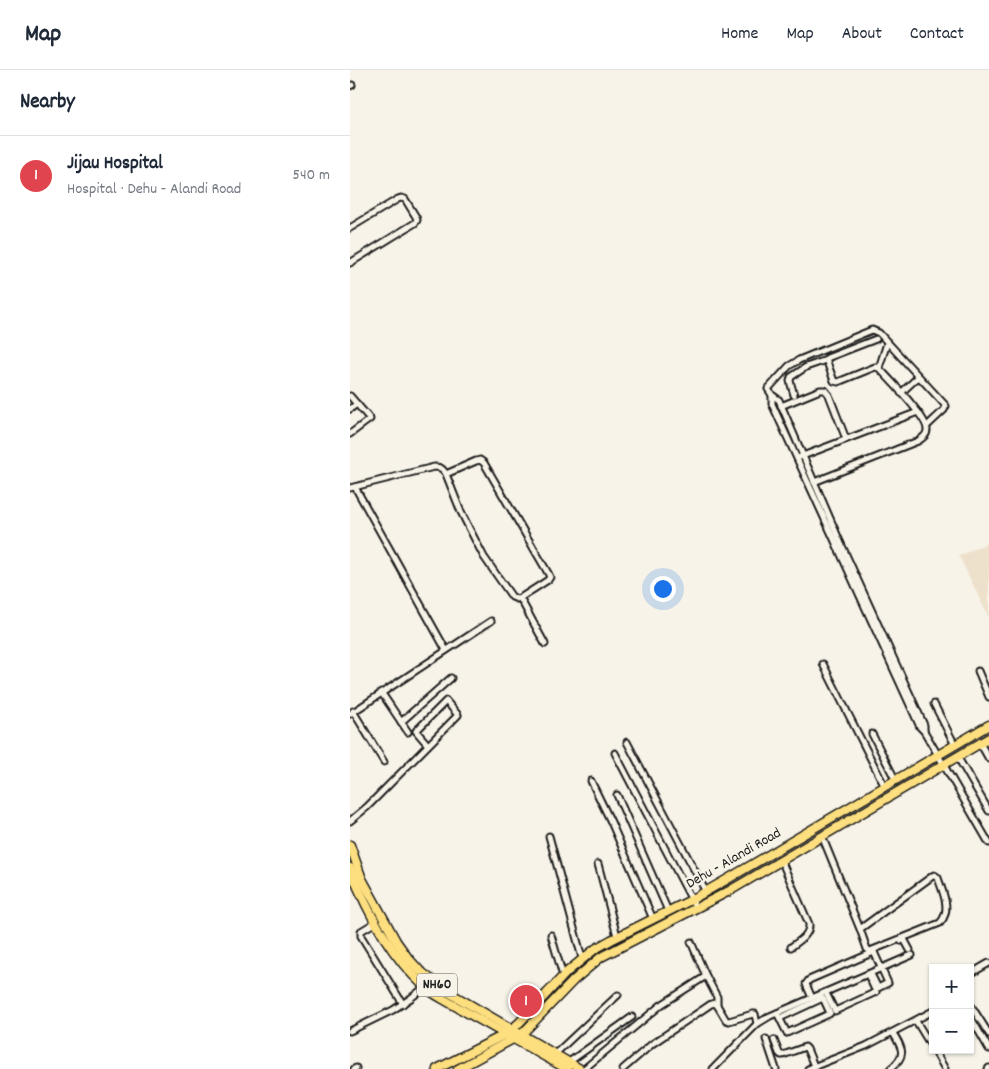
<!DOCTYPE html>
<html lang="en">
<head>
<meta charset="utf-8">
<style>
  body { margin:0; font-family:Dekko,sans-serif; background:#f6f6f7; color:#1f2937 }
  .controls { position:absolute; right:15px; bottom:15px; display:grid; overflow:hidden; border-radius:0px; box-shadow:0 1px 4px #0004 }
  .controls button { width:45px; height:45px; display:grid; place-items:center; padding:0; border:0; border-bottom:1px solid #e0e1e3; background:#fff; color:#1f2937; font:25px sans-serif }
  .you { position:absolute; left:312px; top:518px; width:18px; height:18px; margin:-12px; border:4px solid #fff; border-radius:50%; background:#1a73e8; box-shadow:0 0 0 8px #1a73e833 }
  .badge { display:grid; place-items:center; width:32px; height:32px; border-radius:50%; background:#111827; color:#fff; font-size:16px; font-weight:700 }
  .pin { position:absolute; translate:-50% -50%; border:2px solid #fff; box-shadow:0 1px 5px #0006 }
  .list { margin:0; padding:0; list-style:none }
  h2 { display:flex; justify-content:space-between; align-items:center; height:65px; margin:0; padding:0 20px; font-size:21px }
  h2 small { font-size:16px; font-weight:400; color:#747a83 }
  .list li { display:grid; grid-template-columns:32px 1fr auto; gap:15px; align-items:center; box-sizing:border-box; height:80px; padding:0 20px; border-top:1px solid #e0e1e3 }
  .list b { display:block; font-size:19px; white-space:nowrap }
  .list p { margin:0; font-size:16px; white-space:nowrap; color:#747a83 }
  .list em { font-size:16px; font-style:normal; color:#747a83 }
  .map { position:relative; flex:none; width:639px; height:999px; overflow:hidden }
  header { display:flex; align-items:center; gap:30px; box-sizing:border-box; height:70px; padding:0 25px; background:#fff; border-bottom:1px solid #e0e1e3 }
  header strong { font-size:24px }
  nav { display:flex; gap:28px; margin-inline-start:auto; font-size:18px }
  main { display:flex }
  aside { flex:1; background:#fff }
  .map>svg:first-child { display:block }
  .built { fill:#eee1cc }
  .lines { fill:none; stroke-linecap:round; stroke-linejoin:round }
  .minor-casing { stroke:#1c1c1c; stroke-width:9 }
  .primary-casing { stroke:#1c1c1c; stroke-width:11 }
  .trunk-casing { stroke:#1c1c1c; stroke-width:11 }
  .minor { stroke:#f7f3e8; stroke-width:5 }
  .primary { stroke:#fddf80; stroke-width:8 }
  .trunk { stroke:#fddf80; stroke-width:8 }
  .labels { text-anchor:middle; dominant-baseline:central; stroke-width:4.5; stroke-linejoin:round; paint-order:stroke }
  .shield { fill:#f7f3e8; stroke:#5e5c59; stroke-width:1 }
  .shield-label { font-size:14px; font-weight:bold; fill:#1c1c1c }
  .street-label { font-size:15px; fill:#1c1c1c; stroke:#f7f3e8 }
</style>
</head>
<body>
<header>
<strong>Map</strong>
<nav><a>Home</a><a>Map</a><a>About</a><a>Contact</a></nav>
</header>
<main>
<aside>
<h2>Nearby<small></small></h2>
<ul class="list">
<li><span class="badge" style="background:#e0444e">1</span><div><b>Jijau Hospital</b><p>Hospital · Dehu - Alandi Road</p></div><em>540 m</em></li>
</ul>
</aside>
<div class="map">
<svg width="639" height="999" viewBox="0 0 639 999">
  <rect width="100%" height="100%" fill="#f7f3e8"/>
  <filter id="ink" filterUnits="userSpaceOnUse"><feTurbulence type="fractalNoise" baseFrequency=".02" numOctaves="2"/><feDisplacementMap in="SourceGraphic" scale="10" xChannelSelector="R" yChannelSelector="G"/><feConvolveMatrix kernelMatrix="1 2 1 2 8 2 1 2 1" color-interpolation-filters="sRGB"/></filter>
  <g filter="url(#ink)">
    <!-- built -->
    <path class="built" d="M639,472v76l-30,-62z"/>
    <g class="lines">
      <!-- minor casing -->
      <g class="minor-casing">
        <g id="minor">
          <path d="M0,16l2,-1"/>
          <path d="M0,158l48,-29 3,-1 4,1 11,18 1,3 -2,3 -65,40"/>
          <path d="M529,298l8,-25"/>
          <path d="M551,323l17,-16"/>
          <path d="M422,325v9l148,323 4,4 65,112"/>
          <path d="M444,325l-4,-14 1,-4 15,-10 20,-7"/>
          <path d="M0,326l20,23 -20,15"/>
          <path d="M431,336l39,-16h5l4,5 17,44"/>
          <path d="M0,339l7,-5"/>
          <path d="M450,387l118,-45"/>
          <path d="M464,412l104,-41c4,-3 9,-5 9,-11 1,-12 -39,-52 -48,-62l-4,-1 -37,15 -4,-1 -7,-19v-4l49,-19"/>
          <path d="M5,417l91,163"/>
          <path d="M0,418l84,-21c7,0 9,2 12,7l15,38 6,12 17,33 28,40 5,2 3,-1 28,-18 2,-3 -2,-4 -64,-110 -4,-3 -4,1 -30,13"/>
          <path d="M170,528l25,46"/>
          <path d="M473,594l62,123"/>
          <path d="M628,601l11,26"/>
          <path d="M31,622l27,40"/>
          <path d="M584,634l21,41"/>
          <path d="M3,641l31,51"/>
          <path d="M0,644l141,-93"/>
          <path d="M51,652l50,-44"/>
          <path d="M574,661v-6l-86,-188 -59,-137 -7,-5 -4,-6 21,-23 10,-6 73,-30 7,3 67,73 -2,4 -17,16"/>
          <path d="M522,664l24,47"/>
          <path d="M277,672l79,150"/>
          <path d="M630,673l9,16"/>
          <path d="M265,683l81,155"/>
          <path d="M607,686l32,55"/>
          <path d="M241,711l20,41 42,97"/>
          <path d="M267,725l51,116"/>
          <path d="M0,751l17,-14 91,-92 -12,-14 -30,30 12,14"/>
          <path d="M199,766l33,122"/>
          <path d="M472,766l38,93 74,-54 2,1 2,2c5,15 14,32 2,45l-70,28 -3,-2 -7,-20"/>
          <path d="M431,790l28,64c1,11 -10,17 -18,23"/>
          <path d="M248,794l19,72"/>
          <path d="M26,852l-15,9v5l42,68"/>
          <path d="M201,865l12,41"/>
          <path d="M551,871l3,-2 6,11"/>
          <path d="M341,872l15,34"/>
          <path d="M521,904l7,14 10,-5 -14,-31"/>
          <path d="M620,904l19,-11"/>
          <path d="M476,923l9,18 41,-19 -8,-17"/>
          <path d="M462,928l-6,-14 3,-4 65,-28"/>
          <path d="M620,934l19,30"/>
          <path d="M427,943l10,20 42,-19 1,-1 -7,-15 -43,20"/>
          <path d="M620,946l19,33"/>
          <path d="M566,951l17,28"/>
          <path d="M0,961l43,-21 18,-12 14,-11"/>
          <path d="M416,969l10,30"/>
          <path d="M424,970l5,13 2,2h2l22,-8 2,2 7,17"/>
          <path d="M584,980l11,19"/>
          <path d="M205,984l63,-59"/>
          <path d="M219,992l63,-45"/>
          <path d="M4,999l2,-1"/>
          <path d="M234,999l77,-64 45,-29 11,21v8"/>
          <path d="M273,999l29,-25 59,-40 4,-1 2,2 9,15 3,1 24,-7h2l2,10"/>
          <path d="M363,999l44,-45 13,-8 142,-61"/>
          <path d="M458,999l58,-23 67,-35"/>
          <path d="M540,999c17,-13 13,-20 3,-36"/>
          <path d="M638,999l1,-1"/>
        </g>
      </g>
      <!-- primary casing -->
      <g class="primary-casing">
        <g id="primary">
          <path d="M87,999l69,-35 13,-11 48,-51 28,-23 16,-9 80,-40 35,-20 263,-155"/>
          <path d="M108,999l64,-35 52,-54 27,-23 130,-67 258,-152"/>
        </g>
      </g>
      <!-- trunk casing -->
      <g class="trunk-casing">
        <g id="trunk">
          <path d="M0,775l12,34 34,62 12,17 11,12 24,19 137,80"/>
          <path d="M0,798c16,41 41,88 74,118 5,5 12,9 19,13l124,70"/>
        </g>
      </g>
      <!-- minor -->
      <use href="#minor" class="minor"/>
      <!-- primary -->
      <use href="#primary" class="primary"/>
      <!-- trunk -->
      <use href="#trunk" class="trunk"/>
    </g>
  </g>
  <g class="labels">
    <!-- shield labels -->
    <rect class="shield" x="67" y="903.5" width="40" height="23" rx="4"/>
    <g class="shield-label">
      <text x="87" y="915">NH60</text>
    </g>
    <!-- street labels -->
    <g class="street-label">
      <text transform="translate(384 789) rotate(-30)">Dehu - Alandi Road</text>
    </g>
  </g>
</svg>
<div class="controls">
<button>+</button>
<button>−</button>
</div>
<div class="you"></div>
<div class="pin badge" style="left:176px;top:931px;background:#e0444e">1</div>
</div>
</main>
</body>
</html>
